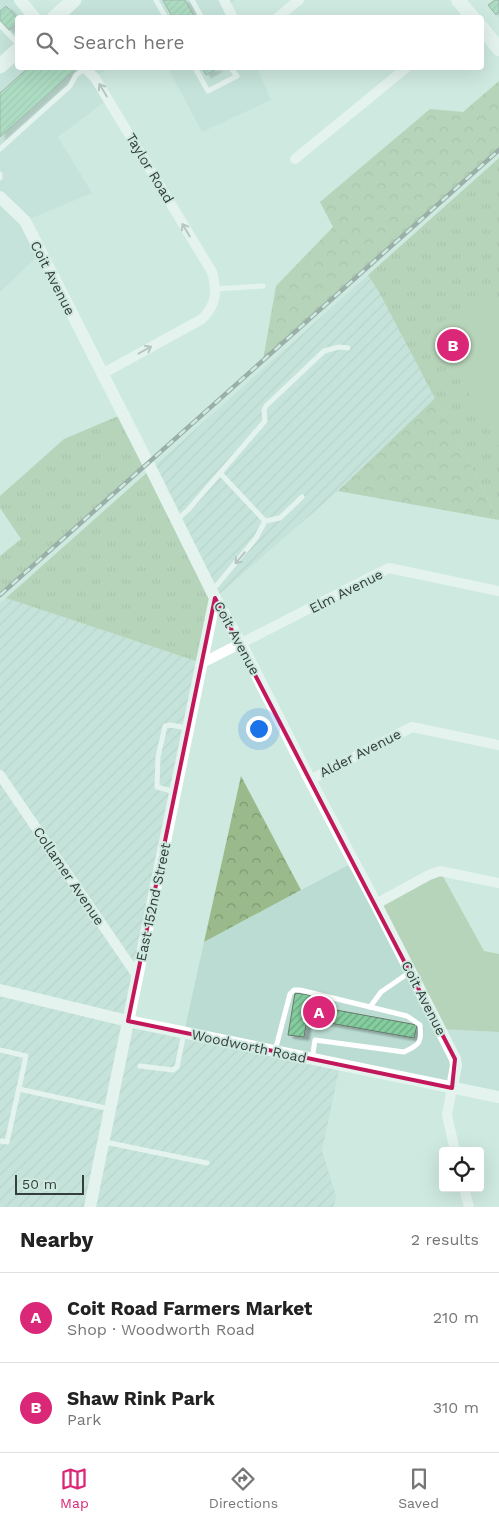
<!DOCTYPE html>
<html lang="en">
<head>
<meta charset="utf-8">
<style>
  body { margin:0; font-family:"Work Sans",sans-serif; background:#f6f6f6; color:#222 }
  .controls { position:absolute; right:15px; bottom:15px; display:grid; overflow:hidden; border-radius:5px; box-shadow:0 5px 20px #0002 }
  .controls button { width:45px; height:45px; display:grid; place-items:center; padding:0; border:0; border-bottom:1px solid #e0e0e0; background:#fff; color:#222; font:25px sans-serif }
  .scale { position:absolute; left:15px; bottom:12px; width:69px; box-sizing:border-box; padding-left:5px; border:2px solid #343e3b; border-top:0; font-size:14px; line-height:18px; white-space:nowrap; color:#343e3b; -webkit-text-stroke:4px #cee9e0; paint-order:stroke }
  .you { position:absolute; left:258px; top:728px; width:18px; height:18px; margin:-12px; border:4px solid #fff; border-radius:50%; background:#1a73e8; box-shadow:0 0 0 8px #1a73e833 }
  .badge { display:grid; place-items:center; width:32px; height:32px; border-radius:50%; background:#db2777; color:#fff; font-size:16px; font-weight:700 }
  .pin { position:absolute; translate:-50% -50%; border:2px solid #fff; box-shadow:0 1px 5px #0006 }
  .list { margin:0; padding:0; list-style:none }
  h2 { display:flex; justify-content:space-between; align-items:center; height:65px; margin:0; padding:0 20px; font-size:21px }
  h2 small { font-size:16px; font-weight:400; color:#767676 }
  .list li { display:grid; grid-template-columns:32px 1fr auto; gap:15px; align-items:center; box-sizing:border-box; height:90px; padding:0 20px; border-top:1px solid #e0e0e0 }
  .list b { display:block; font-size:19px; white-space:nowrap }
  .list p { margin:0; font-size:16px; white-space:nowrap; color:#767676 }
  .list em { font-size:16px; font-style:normal; color:#767676 }
  .icon { flex:none; width:28px; height:28px; fill:none; stroke:currentColor; stroke-width:2; stroke-linecap:round; stroke-linejoin:round }
  .map { position:relative; flex:none; width:499px; height:1207px; overflow:hidden }
  .search { position:absolute; background:#fff; box-shadow:0 5px 20px #0002; left:15px; right:15px; top:15px; height:55px; display:flex; align-items:center; gap:12px; box-sizing:border-box; padding:0 18px; border-radius:5px; color:#767676; font-size:19px }
  .sheet { height:245px; background:#fff }
  nav { display:flex; justify-content:space-around; align-items:center; box-sizing:border-box; height:70px; border-top:1px solid #e0e0e0; background:#fff; font-size:14px; color:#767676 }
  nav a { display:grid; justify-items:center; gap:2px }
  nav .on { color:#db2777 }
  .map>svg:first-child { display:block }
  .built { fill:#badcd2 }
  .industrial { fill:url(#industrial-furrows) }
  .grass { fill:url(#grass-tufts) }
  .forest { fill:url(#forest-crowns) }
  .garden { fill:#9aba8b }
  .building { fill:url(#building-hatch); stroke:#67796c; filter:url(#shadow) }
  .lines { fill:none; stroke-linecap:round; stroke-linejoin:round }
  .service { stroke:#fff; stroke-width:5 }
  .minor { stroke:#fff; stroke-width:10 }
  .tertiary { stroke:#fff; stroke-width:12 }
  .secondary { stroke:#fff; stroke-width:14 }
  .primary { stroke:#fff; stroke-width:15 }
  .rail-casing { stroke:#596863; stroke-width:4.5 }
  .rail { stroke:#cee9e0; stroke-width:2.5; stroke-dasharray:8; stroke-linecap:butt }
  .oneway { stroke:#9a9e9d }
  .marked { fill:none; stroke:#c2185b; stroke-width:4; stroke-linejoin:round }
  .labels { text-anchor:middle; dominant-baseline:central; stroke-width:4; stroke-linejoin:round; paint-order:stroke }
  .street-label { font-size:14px; fill:#343e3b; stroke:#cee9e0 }
</style>
</head>
<body>
<div class="map">
<svg width="499" height="1207" viewBox="0 0 499 1207">
  <defs>
    <pattern id="industrial-furrows" width="10" height="10" patternUnits="userSpaceOnUse" patternTransform="scale(1.25)"><rect width="10" height="10" fill="#badcd2"/><path d="M-1 1l2-2M0 10L10 0M9 11l2-2" fill="none" stroke="#a0beb5"/></pattern>
    <pattern id="grass-tufts" width="24" height="20" patternUnits="userSpaceOnUse" patternTransform="scale(1.25)"><rect width="24" height="20" fill="#9aba8b"/><path d="M3 7l-1-3M5 7V3M7 7l1-3M15 17l-1-3M17 17v-4M19 17l1-3" fill="none" stroke="#7e9973"/></pattern>
    <pattern id="forest-crowns" width="20" height="18" patternUnits="userSpaceOnUse" patternTransform="scale(1.25)"><rect width="20" height="18" fill="#9aba8b"/><path d="M2 6a3 3 0 1 1 6 0M12 15a3 3 0 1 1 6 0" fill="none" stroke="#7e9973"/></pattern>
    <pattern id="building-hatch" width="6" height="6" patternUnits="userSpaceOnUse" patternTransform="scale(1.25)"><rect width="6" height="6" fill="#84cd9e"/><path d="M-1 1l2-2M0 6l6-6M5 7l2-2" fill="none" stroke="#6da882"/></pattern>
    <filter id="shadow"><feDropShadow dx="5" dy="3" stdDeviation="1" flood-color="#0004"/></filter>
  </defs>
  <rect width="100%" height="100%" fill="#cee9e0"/>
  <!-- built -->
  <g class="built">
    <path d="M0,0h20l15,17 -17,1v50h89l-12,10 13,21 -50,38 34,56 -67,28 16,32 -41,39z"/>
    <path d="M74,0h162l-9,7 6,10 -179,1z"/>
    <path d="M168,68h89l14,32 -69,32z"/>
    <path d="M354,862l86,167 59,3v66l-315,-65 20,-91z"/>
  </g>
  <!-- industrial -->
  <g class="industrial">
    <path d="M368,275l11,17 56,106 -97,93 -123,107 -64,-129z"/>
    <path d="M6,598l196,65 -74,358 212,44 -18,86 14,45 -2,11h-334v-604z"/>
  </g>
  <!-- grass -->
  <g class="grass">
    <path d="M499,158v362l-120,-228 -11,-17z"/>
    <path d="M123,414l24,47 -11,13 -136,121v-39l21,-17 -21,-31v-12l64,-57z"/>
    <path d="M151,469l64,129 -13,65 -196,-65z"/>
  </g>
  <!-- forest -->
  <g class="forest">
    <path d="M499,81v69l-236,210 13,-74 57,-59 -13,-25 110,-93 33,3z"/>
    <path d="M435,398l64,122 -161,-29z"/>
    <path d="M241,776l60,114 -97,52z"/>
  </g>
  <!-- garden -->
  <g class="garden">
    <path d="M489,292l10,19v136l-67,-120z"/>
    <path d="M440,871l44,80 15,3v78l-59,-3 -64,-125z"/>
  </g>
  <!-- building -->
  <g class="building">
    <path d="M163,0h22l10,18h-22z"/>
    <path d="M495,0h4v12l-3,3 -8,-10z"/>
    <path d="M6,6l12,13v4l-9,7 -9,-10v-9z"/>
    <path d="M28,68h44l3,2 -75,67v-44z"/>
    <path d="M202,68h16l-12,7z"/>
    <path d="M295,993l15,2 -1,10 108,20 -3,13 -107,-19 -3,18 -16,-2z"/>
  </g>
  <g class="lines">
    <!-- service -->
    <g class="service">
      <path d="M156,0l10,18"/>
      <path d="M192,0l10,18"/>
      <path d="M0,25l18,19"/>
      <path d="M195,68l13,23 29,-15 -6,-8"/>
      <path d="M0,149l70,-63 6,-11 9,-6"/>
      <path d="M0,174v4"/>
      <path d="M215,289l48,-3"/>
      <path d="M220,473l45,48"/>
      <path d="M177,520l11,-10 77,-89 -1,-11 2,-4 58,-55 15,-4 9,1"/>
      <path d="M212,591l44,-53 9,-17 15,-3 22,-21"/>
      <path d="M175,792l-18,-5 1,-30 7,-31 5,-1 18,3"/>
      <path d="M370,1007l11,-15 29,-20"/>
      <path d="M0,1050l26,6 -19,86 -7,-1"/>
      <path d="M275,1051l15,-57 4,-4h6l107,26 13,9c2,18 -1,20 -16,27l-89,-12 -3,19"/>
      <path d="M140,1066l33,4 4,-3 7,-34"/>
      <path d="M19,1089l91,20"/>
      <path d="M105,1142l102,21"/>
    </g>
    <!-- minor -->
    <g class="minor">
      <path d="M224,0l9,18"/>
      <path d="M277,18l22,-18"/>
      <path d="M85,68l10,10 117,194c5,19 5,32 -10,47l-100,55"/>
      <path d="M295,159l111,-91"/>
      <path d="M202,663l187,-95 110,23"/>
      <path d="M0,775l138,202"/>
      <path d="M310,780l102,-53 87,18"/>
      <path d="M376,904l53,-29 11,-4 59,12"/>
      <path d="M452,1088l-5,27 8,36"/>
      <path d="M464,1188l5,19"/>
    </g>
    <!-- tertiary -->
    <g class="tertiary">
      <path d="M20,0l15,18"/>
      <path d="M0,197l25,24 126,248 64,129 26,46 69,136 66,124 79,155 1,6 -4,23"/>
      <path d="M0,990l128,31 371,76"/>
      <path d="M90,1207l125,-609"/>
    </g>
    <!-- secondary -->
    <g class="secondary">
      <path d="M458,0l15,18"/>
      <path d="M482,28l17,21"/>
    </g>
    <!-- primary -->
    <g class="primary">
      <path d="M54,18l20,-18"/>
      <path d="M0,66l18,-16"/>
    </g>
    <!-- rail casing -->
    <g class="rail-casing">
      <path id="rail" d="M0,595l499,-445"/>
    </g>
    <!-- rail -->
    <use href="#rail" class="rail"/>
  </g>
  <!-- one-way arrows -->
  <defs><path id="oneway-shaft" d="M-6 0H5M1.5-3L5.5 0L1.5 3" fill="none" stroke-width="1.6" stroke-linecap="round" stroke-linejoin="round" transform="scale(1.25)"/></defs>
  <g class="oneway">
    <use href="#oneway-shaft" transform="translate(103 90) rotate(-121)"/>
    <use href="#oneway-shaft" transform="translate(186 230) rotate(-121)"/>
    <use href="#oneway-shaft" transform="translate(145 350) rotate(-29)"/>
    <use href="#oneway-shaft" transform="translate(240 558) rotate(130)"/>
  </g>
  <!-- marked area -->
  <path d="M0 0H499V1207H0ZM215,598l240,461 -3,29 -324,-67z" fill="#cee9e0" fill-opacity=".55" fill-rule="evenodd"/>
  <path class="marked" d="M215,598l240,461 -3,29 -324,-67z"/>
  <g class="labels">
    <!-- street labels -->
    <g class="street-label">
      <text transform="translate(150 168) rotate(59)">Taylor Road</text>
      <text transform="translate(53 278) rotate(63)">Coit Avenue</text>
      <text transform="translate(346 591) rotate(-27)">Elm Avenue</text>
      <text transform="translate(237 638) rotate(62)">Coit Avenue</text>
      <text transform="translate(360 753) rotate(-27)">Alder Avenue</text>
      <text transform="translate(69 876) rotate(56)">Collamer Avenue</text>
      <text transform="translate(153 902) rotate(-78)">East 152nd Street</text>
      <text transform="translate(424 998) rotate(63)">Coit Avenue</text>
      <text transform="translate(249 1046) rotate(12)">Woodworth Road</text>
    </g>
  </g>
</svg>
<div class="controls">
<button><svg class="icon" aria-label="locate" viewBox="0 0 24 24"><circle cx="12" cy="12" r="6"/><path d="M12 2v4M12 18v4M2 12h4M18 12h4"/></svg></button>
</div>
<div class="scale">50 m</div>
<div class="you"></div>
<div class="pin badge" style="left:319px;top:1012px">A</div>
<div class="pin badge" style="left:453px;top:345px">B</div>
<div class="search"><svg class="icon" aria-label="search" viewBox="0 0 24 24"><circle cx="10" cy="10" r="6"/><path d="M15 15l6 6"/></svg>Search here</div>
</div>
<section class="sheet">
<h2>Nearby<small>2 results</small></h2>
<ul class="list">
<li><span class="badge">A</span><div><b>Coit Road Farmers Market</b><p>Shop · Woodworth Road</p></div><em>210 m</em></li>
<li><span class="badge">B</span><div><b>Shaw Rink Park</b><p>Park</p></div><em>310 m</em></li>
</ul>
</section>
<nav>
<a class="on"><svg class="icon" aria-label="map" viewBox="0 0 24 24"><path d="M3 6l6-2 6 2 6-2v14l-6 2-6-2-6 2zM9 4v14M15 6v14"/></svg>Map</a>
<a><svg class="icon" aria-label="directions" viewBox="0 0 24 24"><path d="M12 3l9 9-9 9-9-9zM9 14v-3h6M13 9l2 2-2 2"/></svg>Directions</a>
<a><svg class="icon" aria-label="saved" viewBox="0 0 24 24"><path d="M7 4h10v16l-5-4-5 4z"/></svg>Saved</a>
</nav>
</body>
</html>
